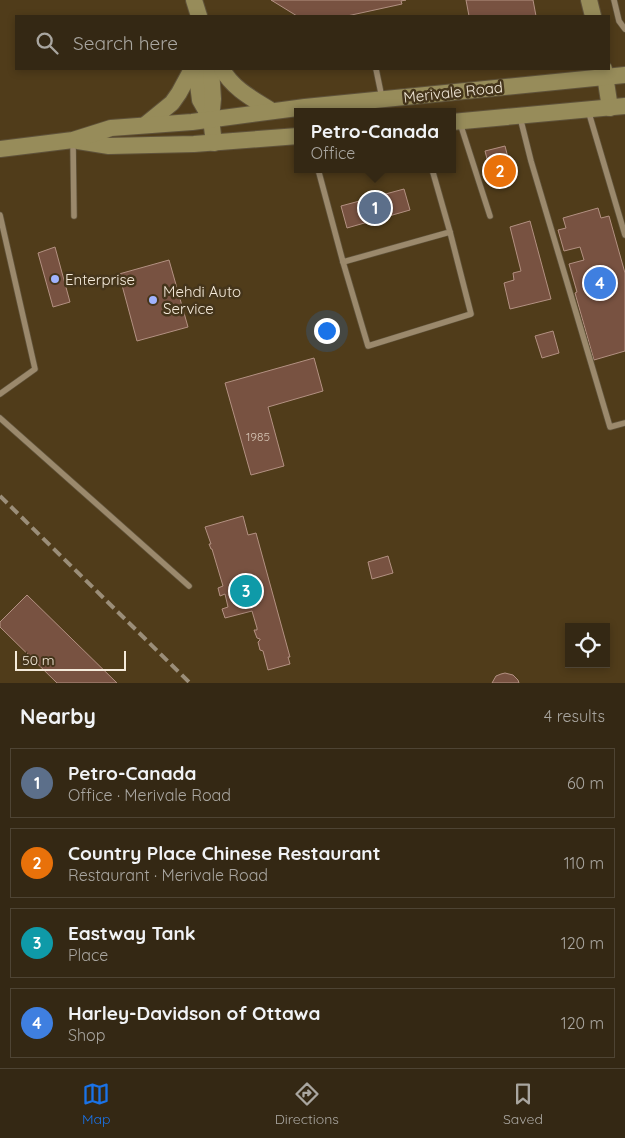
<!DOCTYPE html>
<html lang="en">
<head>
<meta charset="utf-8">
<style>
  body { margin:0; font-family:Quicksand,sans-serif; background:#3c301d; color:#f1f3f6 }
  .controls { position:absolute; right:15px; bottom:15px; display:grid; overflow:hidden; border-radius:0px; box-shadow:0 2px 8px #0003 }
  .controls button { width:45px; height:45px; display:grid; place-items:center; padding:0; border:0; border-bottom:1px solid #4e4434; background:#342814; color:#f1f3f6; font:25px sans-serif }
  .scale { position:absolute; left:15px; bottom:12px; width:111px; box-sizing:border-box; padding-left:5px; border:2px solid #f4eada; border-top:0; font-size:14px; line-height:18px; white-space:nowrap; color:#f4eada; -webkit-text-stroke:4px #45351b; paint-order:stroke }
  .you { position:absolute; left:326px; top:330px; width:18px; height:18px; margin:-12px; border:4px solid #fff; border-radius:50%; background:#1a73e8; box-shadow:0 0 0 8px #1a73e833 }
  .badge { display:grid; place-items:center; width:32px; height:32px; border-radius:50%; background:#1a73e8; color:#fff; font-size:16px; font-weight:700 }
  .pin { position:absolute; translate:-50% -50%; border:2px solid #fff; box-shadow:0 1px 5px #0006 }
  .popup { position:absolute; left:294px; top:108px; width:162px; height:65px; box-sizing:border-box; display:grid; place-content:center; border-radius:0px; background:#342814; filter:drop-shadow(0 1px 4px #0005); font-size:16px; white-space:nowrap; color:#a9a6a0 }
  .popup b { font-size:19px; color:#f1f3f6 }
  .popup::after { content:''; position:absolute; left:50%; top:100%; margin-left:-10px; border:10px solid transparent; border-top-color:#342814 }
  .list { margin:0; padding:0; list-style:none }
  h2 { display:flex; justify-content:space-between; align-items:center; height:65px; margin:0; padding:0 20px; font-size:21px }
  h2 small { font-size:16px; font-weight:400; color:#a9a6a0 }
  .list li { display:grid; grid-template-columns:32px 1fr auto; gap:15px; align-items:center; box-sizing:border-box; height:70px; margin:0 10px 10px; padding:0 10px; border:1px solid #4e4434; border-radius:0px }
  .list b { display:block; font-size:19px; white-space:nowrap }
  .list p { margin:0; font-size:16px; white-space:nowrap; color:#a9a6a0 }
  .list em { font-size:16px; font-style:normal; color:#a9a6a0 }
  .icon { flex:none; width:28px; height:28px; fill:none; stroke:currentColor; stroke-width:2; stroke-linecap:round; stroke-linejoin:round }
  .map { position:relative; flex:none; width:625px; height:683px; overflow:hidden }
  .search { position:absolute; background:#342814; box-shadow:0 2px 8px #0003; left:15px; right:15px; top:15px; height:55px; display:flex; align-items:center; gap:12px; box-sizing:border-box; padding:0 18px; border-radius:0px; color:#a9a6a0; font-size:19px }
  .sheet { height:385px; background:#342814 }
  nav { display:flex; justify-content:space-around; align-items:center; box-sizing:border-box; height:70px; border-top:1px solid #4e4434; background:#342814; font-size:14px; color:#a9a6a0 }
  nav a { display:grid; justify-items:center; gap:2px }
  nav .on { color:#1a73e8 }
  .map>svg:first-child { display:block }
  .built { fill:#503c1a; fill-rule:evenodd }
  .building { fill:#785241; stroke:#b39182 }
  .lines { fill:none; stroke-linecap:round; stroke-linejoin:round }
  .lane-casing { stroke:#5f523a; stroke-width:7 }
  .secondary-casing { stroke:#5f523a; stroke-width:18 }
  .lane { stroke:#9b896c; stroke-width:5.5 }
  .secondary { stroke:#978c5a; stroke-width:16 }
  .rail { stroke:#9b8e79; stroke-width:4; stroke-dasharray:10 5; stroke-linecap:butt }
  .poi-dot { fill:#a0b3fd; stroke:#45351b; stroke-width:2 }
  .labels { text-anchor:middle; dominant-baseline:central; stroke-width:5; stroke-linejoin:round; paint-order:stroke }
  .number-label { font-size:12px; fill:#d5c4b4 }
  .street-label { font-size:15px; fill:#f4eada; stroke:#45351b }
  .poi-label { font-size:15px; fill:#f4eada; stroke:#45351b; text-anchor:start }
</style>
</head>
<body>
<div class="map">
<svg width="625" height="683" viewBox="0 0 625 683">
  <rect width="100%" height="100%" fill="#45351b"/>
  <!-- built -->
  <path class="built" d="M0,0h625v683h-625zM16,16h593v53h-593zM298,112h154v57h-154zM569,627h37v37h-37z"/>
  <!-- building -->
  <g class="building">
    <path d="M271,0h135l-5,1 1,3 -55,12h-50z"/>
    <path d="M466,0h67l3,16h-67z"/>
    <path d="M505,146l9,35 -20,5 -9,-35z"/>
    <path d="M404,189l6,21 -63,18 -6,-22z"/>
    <path d="M598,208l3,10 8,-2 16,57v78l-31,9 -19,-67 2,-1 -8,-28 15,-4 -4,-13 -16,4 -6,-21 8,-2 -3,-10z"/>
    <path d="M530,221l21,78 -41,10 -6,-26 10,-3 -1,-7 8,-2 -11,-44z"/>
    <path d="M55,247l15,55 -17,5 -15,-54z"/>
    <path d="M169,260l19,67 -51,14 -18,-67z"/>
    <path d="M553,331l6,22 -17,5 -7,-22z"/>
    <path d="M314,358l9,33 -55,16 16,59 -33,9 -26,-92z"/>
    <path d="M243,516l5,19 8,-2 34,124h-2l2,7 -22,6 -5,-19 -3,-1 -2,-8 2,-2v-1l-3,-1 -3,-8h3v-2l-5,-17 -27,7 -3,-9 6,-2 -3,-13 -5,2 -2,-8 5,-2 -11,-37h-1l-2,-5h2l-6,-17z"/>
    <path d="M388,556l5,17 -21,6 -4,-17z"/>
    <path d="M27,595l90,88h-60l-57,-56v-5z"/>
    <path d="M505,673l8,2 5,5 1,3h-27l4,-7 5,-2z"/>
  </g>
  <g class="lines">
    <!-- lane casing -->
    <g class="lane-casing">
      <g id="lane">
        <path d="M614,0l5,21 6,8"/>
        <path d="M376,69l6,29"/>
        <path d="M588,110l37,125"/>
        <path d="M520,117l11,44 79,266 15,-4"/>
        <path d="M460,123l30,93"/>
        <path d="M73,142l1,74"/>
        <path d="M318,169l25,93 107,-30 -18,-63"/>
        <path d="M0,215l35,154 -35,25"/>
        <path d="M343,262l25,84 103,-32 -21,-82"/>
        <path d="M0,418l189,168"/>
      </g>
    </g>
    <!-- secondary casing -->
    <g class="secondary-casing">
      <g id="secondary">
        <path d="M194,0l5,16"/>
        <path d="M589,0l4,16"/>
        <path d="M196,69l4,31 11,19"/>
        <path d="M211,69l2,30 -2,20 3,24"/>
        <path d="M222,69c11,20 31,30 50,42"/>
        <path d="M604,69l6,39"/>
        <path d="M452,122l173,-16"/>
        <path d="M145,125l27,-22 7,-10 13,-24"/>
        <path d="M78,141l31,5 85,-2 104,-8"/>
        <path d="M0,149l73,-9 38,-12 81,-6 113,-15 320,-32"/>
      </g>
    </g>
    <!-- lane -->
    <use href="#lane" class="lane"/>
    <!-- secondary -->
    <use href="#secondary" class="secondary"/>
    <!-- rail -->
    <path class="rail" d="M0,496l190,187"/>
  </g>
  <!-- markers -->
  <g class="poi-dot">
    <circle cx="55" cy="279" r="5"/>
    <circle cx="153" cy="300" r="5"/>
  </g>
  <g class="labels">
    <!-- number labels -->
    <g class="number-label">
      <text x="258" y="436">1985</text>
    </g>
    <!-- street labels -->
    <g class="street-label">
      <text transform="translate(453 92) rotate(-6)">Merivale Road</text>
    </g>
    <!-- poi labels -->
    <g class="poi-label">
      <text x="65" y="279">Enterprise</text>
      <text x="163" y="291">Mehdi Auto<tspan x="163" dy="17">Service</tspan></text>
    </g>
  </g>
</svg>
<div class="controls">
<button><svg class="icon" aria-label="locate" viewBox="0 0 24 24"><circle cx="12" cy="12" r="6"/><path d="M12 2v4M12 18v4M2 12h4M18 12h4"/></svg></button>
</div>
<div class="scale">50 m</div>
<div class="you"></div>
<div class="pin badge" style="left:375px;top:208px;background:#5c6f8a">1</div>
<div class="popup"><b>Petro-Canada</b>Office</div>
<div class="pin badge" style="left:500px;top:171px;background:#e8710a">2</div>
<div class="pin badge" style="left:246px;top:591px;background:#0f9aa8">3</div>
<div class="pin badge" style="left:600px;top:283px;background:#3f7fe0">4</div>
<div class="search"><svg class="icon" aria-label="search" viewBox="0 0 24 24"><circle cx="10" cy="10" r="6"/><path d="M15 15l6 6"/></svg>Search here</div>
</div>
<section class="sheet">
<h2>Nearby<small>4 results</small></h2>
<ul class="list">
<li><span class="badge" style="background:#5c6f8a">1</span><div><b>Petro-Canada</b><p>Office · Merivale Road</p></div><em>60 m</em></li>
<li><span class="badge" style="background:#e8710a">2</span><div><b>Country Place Chinese Restaurant</b><p>Restaurant · Merivale Road</p></div><em>110 m</em></li>
<li><span class="badge" style="background:#0f9aa8">3</span><div><b>Eastway Tank</b><p>Place</p></div><em>120 m</em></li>
<li><span class="badge" style="background:#3f7fe0">4</span><div><b>Harley-Davidson of Ottawa</b><p>Shop</p></div><em>120 m</em></li>
</ul>
</section>
<nav>
<a class="on"><svg class="icon" aria-label="map" viewBox="0 0 24 24"><path d="M3 6l6-2 6 2 6-2v14l-6 2-6-2-6 2zM9 4v14M15 6v14"/></svg>Map</a>
<a><svg class="icon" aria-label="directions" viewBox="0 0 24 24"><path d="M12 3l9 9-9 9-9-9zM9 14v-3h6M13 9l2 2-2 2"/></svg>Directions</a>
<a><svg class="icon" aria-label="saved" viewBox="0 0 24 24"><path d="M7 4h10v16l-5-4-5 4z"/></svg>Saved</a>
</nav>
</body>
</html>
